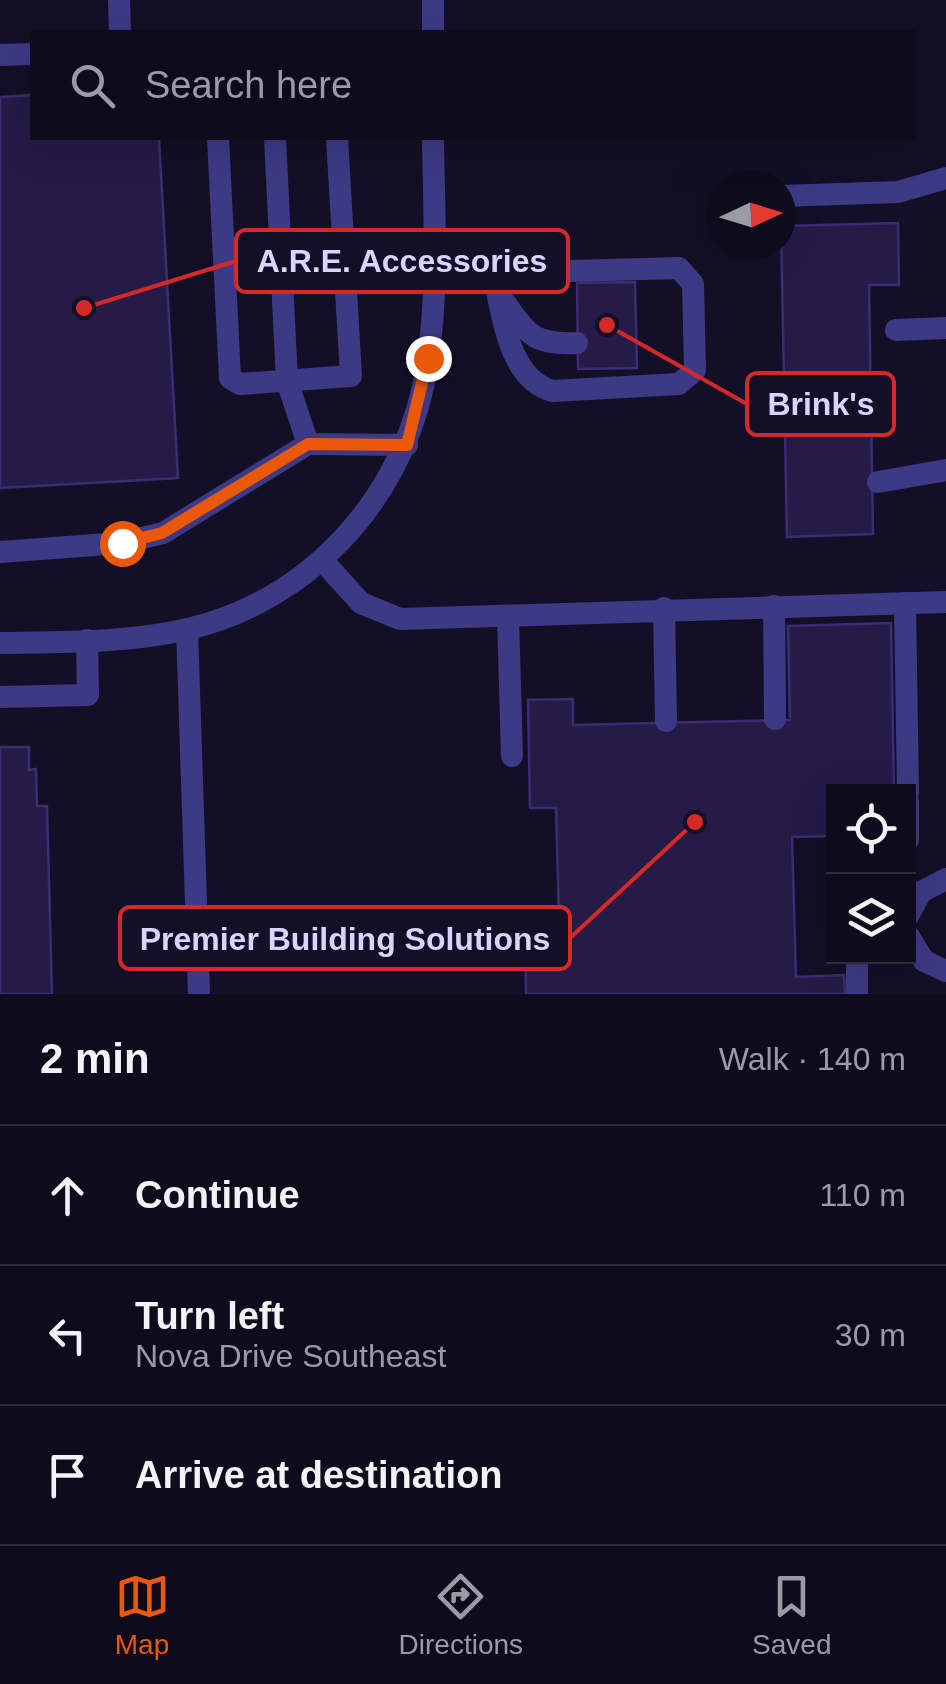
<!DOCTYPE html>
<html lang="en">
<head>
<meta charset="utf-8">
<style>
  body { margin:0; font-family:Arial,sans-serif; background:#171425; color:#f1f3f6 }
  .controls { position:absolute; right:30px; bottom:30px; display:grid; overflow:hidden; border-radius:0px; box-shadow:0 10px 40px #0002 }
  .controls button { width:90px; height:90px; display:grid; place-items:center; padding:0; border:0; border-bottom:2px solid #2e2b3b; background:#0e0b1c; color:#f1f3f6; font:50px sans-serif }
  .compass { position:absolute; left:706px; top:170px; width:90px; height:90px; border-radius:50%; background:#0e0b1c; box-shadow:0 10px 40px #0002; rotate:86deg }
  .stop { position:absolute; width:30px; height:30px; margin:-22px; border:8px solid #ea580c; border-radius:50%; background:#fff }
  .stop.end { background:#ea580c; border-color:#fff; box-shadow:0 2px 10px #0008 }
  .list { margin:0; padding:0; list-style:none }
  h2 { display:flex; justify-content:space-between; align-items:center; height:130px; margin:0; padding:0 40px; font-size:42px }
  h2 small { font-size:32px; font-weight:400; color:#9b9ba3 }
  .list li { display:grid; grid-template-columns:65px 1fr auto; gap:30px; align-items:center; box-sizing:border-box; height:140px; padding:0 40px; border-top:2px solid #2e2b3b }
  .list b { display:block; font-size:38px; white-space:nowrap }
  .list p { margin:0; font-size:32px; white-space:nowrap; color:#9b9ba3 }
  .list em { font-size:32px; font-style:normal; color:#9b9ba3 }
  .icon { flex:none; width:55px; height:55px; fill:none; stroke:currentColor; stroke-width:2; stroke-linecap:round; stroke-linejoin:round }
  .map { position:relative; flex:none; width:946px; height:994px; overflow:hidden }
  .search { position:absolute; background:#0e0b1c; box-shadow:0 10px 40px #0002; left:30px; right:30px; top:30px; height:110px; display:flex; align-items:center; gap:25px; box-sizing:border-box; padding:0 35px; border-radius:0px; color:#9b9ba3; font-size:38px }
  .sheet { height:550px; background:#0e0b1c }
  nav { display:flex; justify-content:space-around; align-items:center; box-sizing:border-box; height:140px; border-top:2px solid #2e2b3b; background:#0e0b1c; font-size:28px; color:#9b9ba3 }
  nav a { display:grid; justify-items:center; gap:5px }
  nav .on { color:#ea580c }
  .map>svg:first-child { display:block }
  .building { fill:#241b47; stroke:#3b2d73; stroke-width:2.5 }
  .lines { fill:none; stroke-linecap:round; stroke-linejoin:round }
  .minor { stroke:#3d3a85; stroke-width:22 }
  .route { stroke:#ea580c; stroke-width:12 }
  .leader { fill:none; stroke:#d62828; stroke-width:4 }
  .callout-dot { fill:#d62828; stroke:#130f26; stroke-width:4 }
  .callout { fill:#130f26; stroke:#d62828; stroke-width:4 }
  .callout-label { font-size:32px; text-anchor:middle; font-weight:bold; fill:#d9d4ff }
</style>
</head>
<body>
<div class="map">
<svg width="946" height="994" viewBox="0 0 946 994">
  <rect width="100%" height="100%" fill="#130f26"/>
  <!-- building -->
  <g class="building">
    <path d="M32,95v43h127l19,340 -178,10v-391z"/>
    <path d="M898,223l1,62h-30l4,249 -86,3 -6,-311z"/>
    <path d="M635,282l2,86 -59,1 -1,-86z"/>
    <path d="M891,623l3,169h-60v44l-42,1 4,140 48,-2 1,19h-319l-1,-75 34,-1 -3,-110h-26l-2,-108 45,-1v26l217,-5 -2,-94z"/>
    <path d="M0,747h29v23l7,-1 1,37h10l5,188h-52z"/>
  </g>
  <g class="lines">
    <!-- minor -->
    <g class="minor">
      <path d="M119,0l1,32"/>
      <path d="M433,0v32"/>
      <path d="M0,55l32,-1"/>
      <path d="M218,138l12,240 10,6 111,-8 -14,-238"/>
      <path d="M275,138l12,243 21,63 99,1"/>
      <path d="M781,196l117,-4 48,-14"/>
      <path d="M433,275l246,-7 14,16 2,86 -16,14 -126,7c-40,-10 -49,-65 -56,-100"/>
      <path d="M503,300c25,34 29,45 74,43"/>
      <path d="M896,330l50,-2"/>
      <path d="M878,482l68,-12"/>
      <path d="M0,552l121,-9 42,-10 145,-89"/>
      <path d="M322,560l39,43 39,16 546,-17"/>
      <path d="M905,603l3,189"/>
      <path d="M774,606l1,113"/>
      <path d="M664,608l2,113"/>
      <path d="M508,617l4,139"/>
      <path d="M187,629l12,365"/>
      <path d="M0,643c62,-1 128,0 188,-14 119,-28 209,-125 235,-242 17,-81 11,-168 10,-249"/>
      <path d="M0,697l88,-2 -1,-55"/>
      <path d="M908,802v38"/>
      <path d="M908,916l13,-24 25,-13"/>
      <path d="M908,935l16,26 22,10"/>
      <path d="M857,956v38"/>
    </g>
  </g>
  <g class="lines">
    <!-- route -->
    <path class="route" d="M122,543l40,-10 146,-89 99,1 21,-87"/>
  </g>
  <!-- callouts -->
  <path class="leader" d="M84 308L236 261M607 325L747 404M695 822L570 938"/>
  <g class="callout-dot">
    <circle cx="84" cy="308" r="10"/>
    <circle cx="607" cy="325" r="10"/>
    <circle cx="695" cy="822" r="10"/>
  </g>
  <g class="callout">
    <rect x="236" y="230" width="332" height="62" rx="10"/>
    <rect x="747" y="373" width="147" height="62" rx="10"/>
    <rect x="120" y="907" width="450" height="62" rx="10"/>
  </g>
  <g class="callout-label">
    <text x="402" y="272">A.R.E. Accessories</text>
    <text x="821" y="415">Brink's</text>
    <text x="345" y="950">Premier Building Solutions</text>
  </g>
</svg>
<div class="controls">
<button><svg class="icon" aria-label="locate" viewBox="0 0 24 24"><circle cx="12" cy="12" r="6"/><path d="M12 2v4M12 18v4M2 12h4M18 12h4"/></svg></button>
<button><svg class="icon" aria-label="layers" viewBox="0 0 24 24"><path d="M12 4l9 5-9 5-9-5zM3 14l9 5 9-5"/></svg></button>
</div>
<svg class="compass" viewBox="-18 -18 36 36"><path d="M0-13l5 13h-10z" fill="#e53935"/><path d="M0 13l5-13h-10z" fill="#9b9ba3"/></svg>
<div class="stop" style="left:122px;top:543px"></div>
<div class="stop end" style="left:428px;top:358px"></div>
<div class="search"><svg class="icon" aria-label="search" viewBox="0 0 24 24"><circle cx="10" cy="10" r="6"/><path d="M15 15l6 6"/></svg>Search here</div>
</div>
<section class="sheet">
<h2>2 min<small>Walk · 140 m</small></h2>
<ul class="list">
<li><svg class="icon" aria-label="ahead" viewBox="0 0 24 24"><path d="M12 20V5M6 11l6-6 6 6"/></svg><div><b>Continue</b></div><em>110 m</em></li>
<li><svg class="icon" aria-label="left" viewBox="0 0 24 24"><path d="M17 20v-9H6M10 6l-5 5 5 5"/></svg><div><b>Turn left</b><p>Nova Drive Southeast</p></div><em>30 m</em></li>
<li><svg class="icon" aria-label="arrive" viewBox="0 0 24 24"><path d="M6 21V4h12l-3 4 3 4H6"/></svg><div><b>Arrive at destination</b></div></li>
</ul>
</section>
<nav>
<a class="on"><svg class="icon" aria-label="map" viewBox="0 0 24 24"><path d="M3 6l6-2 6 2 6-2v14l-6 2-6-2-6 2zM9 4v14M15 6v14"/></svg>Map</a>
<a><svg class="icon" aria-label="directions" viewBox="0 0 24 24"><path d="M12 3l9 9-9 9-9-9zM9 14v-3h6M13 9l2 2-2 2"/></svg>Directions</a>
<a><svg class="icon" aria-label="saved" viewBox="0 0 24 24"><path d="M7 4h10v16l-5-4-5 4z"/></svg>Saved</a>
</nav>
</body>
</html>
